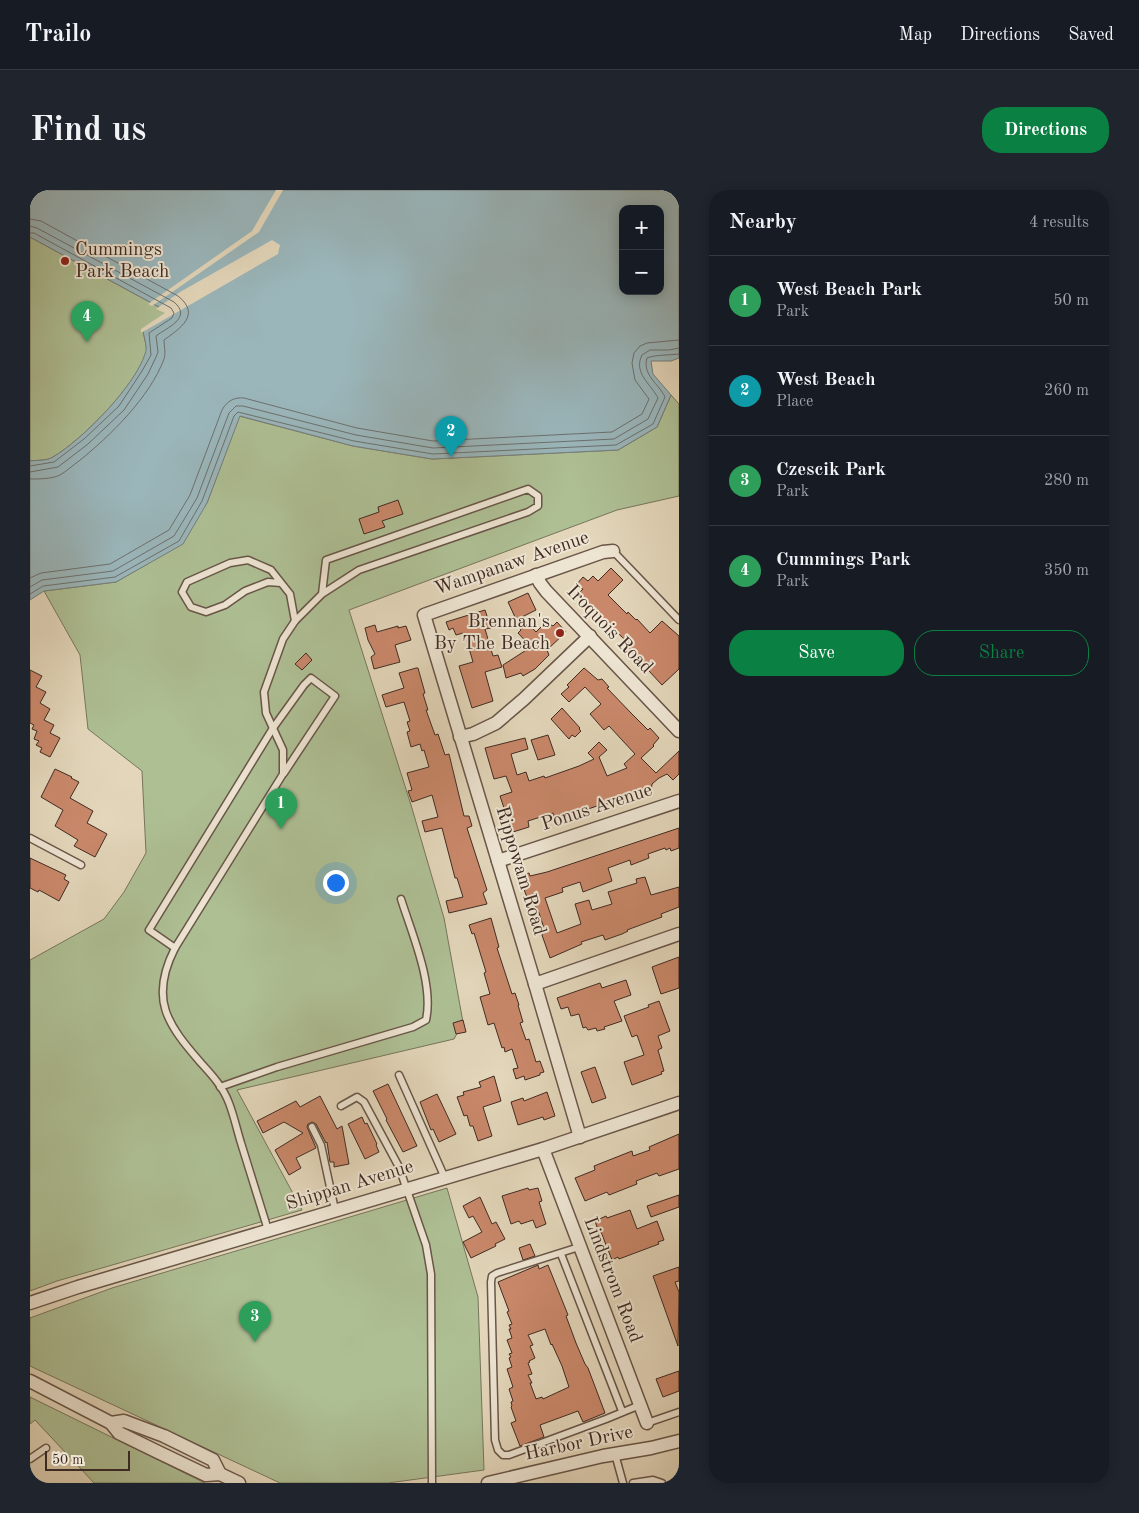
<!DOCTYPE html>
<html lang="en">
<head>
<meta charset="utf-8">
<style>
  body { margin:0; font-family:"Old Standard TT",serif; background:#20242c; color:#f1f3f6 }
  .controls { position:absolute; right:15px; top:15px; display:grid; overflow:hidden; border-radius:10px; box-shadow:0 2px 12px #0003 }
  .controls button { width:45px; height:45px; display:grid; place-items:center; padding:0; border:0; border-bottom:1px solid #363941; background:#171b24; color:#f1f3f6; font:25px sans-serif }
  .scale { position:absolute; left:15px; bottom:12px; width:85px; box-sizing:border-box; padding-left:5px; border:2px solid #402b23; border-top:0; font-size:14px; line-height:18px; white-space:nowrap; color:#402b23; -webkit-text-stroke:4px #ede4d2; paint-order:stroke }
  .you { position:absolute; left:305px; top:692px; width:18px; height:18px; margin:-12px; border:4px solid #fff; border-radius:50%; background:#1a73e8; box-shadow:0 0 0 8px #1a73e833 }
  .badge { display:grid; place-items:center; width:32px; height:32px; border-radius:50%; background:#0b8043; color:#fff; font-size:16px; font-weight:700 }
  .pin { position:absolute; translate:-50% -41px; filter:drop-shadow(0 1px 2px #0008) }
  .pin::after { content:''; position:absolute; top:26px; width:18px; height:15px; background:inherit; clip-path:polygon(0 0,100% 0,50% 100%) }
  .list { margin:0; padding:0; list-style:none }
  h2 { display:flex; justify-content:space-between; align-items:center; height:65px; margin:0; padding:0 20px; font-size:21px }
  h2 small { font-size:16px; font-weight:400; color:#9ea1a6 }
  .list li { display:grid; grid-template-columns:32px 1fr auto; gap:15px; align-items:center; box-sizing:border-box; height:90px; padding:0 20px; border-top:1px solid #363941 }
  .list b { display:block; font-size:19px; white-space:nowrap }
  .list p { margin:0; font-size:16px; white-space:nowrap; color:#9ea1a6 }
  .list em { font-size:16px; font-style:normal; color:#9ea1a6 }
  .actions { display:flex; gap:10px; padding:15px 20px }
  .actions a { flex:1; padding:11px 0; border:1px solid #0b8043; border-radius:20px; text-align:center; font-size:18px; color:#0b8043 }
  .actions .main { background:#0b8043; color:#fff }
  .map { position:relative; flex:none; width:649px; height:1293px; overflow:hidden; border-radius:20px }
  header { display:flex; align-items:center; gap:30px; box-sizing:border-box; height:70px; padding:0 25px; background:#171b24; border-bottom:1px solid #363941 }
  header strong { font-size:24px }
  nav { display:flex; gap:28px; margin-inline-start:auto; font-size:18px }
  .intro { display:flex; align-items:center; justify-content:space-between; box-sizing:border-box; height:120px; padding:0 30px }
  h1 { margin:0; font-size:35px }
  .button { padding:12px 22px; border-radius:20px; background:#0b8043; color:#fff; font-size:18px; font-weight:700 }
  main { display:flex; gap:30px; padding:0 30px }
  aside { flex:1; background:#171b24; border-radius:20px; box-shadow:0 2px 12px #0003 }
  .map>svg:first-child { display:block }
  .green { fill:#aebf94; stroke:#77755c }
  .water { fill:#9ab6bb; stroke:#767e7e; fill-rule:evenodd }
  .pier { fill:#e3d6ba }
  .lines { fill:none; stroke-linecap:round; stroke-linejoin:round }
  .shore { stroke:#6d706f; stroke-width:1 }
  .building { fill:#c9886a; stroke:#402b23; fill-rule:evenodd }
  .lane-casing { stroke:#695649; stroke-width:9 }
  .street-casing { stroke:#695649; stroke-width:15 }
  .lane { stroke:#ede4d2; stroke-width:6 }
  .street { stroke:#ede4d2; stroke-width:12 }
  .poi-dot { fill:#8f2418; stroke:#ede4d2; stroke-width:2 }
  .labels { text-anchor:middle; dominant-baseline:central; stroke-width:4; stroke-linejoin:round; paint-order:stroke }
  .poi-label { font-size:19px; fill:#402b23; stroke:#ede4d2; text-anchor:start }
  .street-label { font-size:19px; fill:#402b23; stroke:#ede4d2 }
</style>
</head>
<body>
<header>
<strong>Trailo</strong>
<nav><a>Map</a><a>Directions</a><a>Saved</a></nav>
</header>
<div class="intro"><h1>Find us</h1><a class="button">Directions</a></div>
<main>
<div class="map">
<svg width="649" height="1293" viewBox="0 0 649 1293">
  <rect width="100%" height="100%" fill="#e3d6ba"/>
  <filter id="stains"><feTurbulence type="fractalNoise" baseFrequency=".004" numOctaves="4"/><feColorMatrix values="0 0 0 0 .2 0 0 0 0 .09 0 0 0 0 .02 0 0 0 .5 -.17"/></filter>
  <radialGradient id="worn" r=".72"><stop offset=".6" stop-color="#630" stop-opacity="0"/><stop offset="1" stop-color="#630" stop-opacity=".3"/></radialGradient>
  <!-- green -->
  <g class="green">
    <path d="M0,47l140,76 -27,18c1,7 5,17 3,23 -11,32 -64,86 -93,103 -6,4 -16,3 -23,4z"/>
    <path d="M641,205l8,9v92l-62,14 -268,100 62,195 33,113 19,104 -9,17 -217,51 65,120 -245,71 -27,10v-331l74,-41 20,-27 22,-39 -4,-82 -54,-42 -8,-74 -36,-64 72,-9 33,-19 58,-60 32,-87 114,30 79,13 186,-9 39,-23z"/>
    <path d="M417,998l31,109 6,173 -96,13h-108l-250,-117v-48l82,-30z"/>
    <path d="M0,1207l175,86h-111l-59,-63 -5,4z"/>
  </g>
  <!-- water -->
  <path class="water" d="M0,0h649v168l-8,3h-20l2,13 18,21 -14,32 -39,23 -186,9 -79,-13 -113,-30 -33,87 -24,41 -67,38 -72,9 -14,9v-139c7,-1 17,0 23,-4 29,-17 82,-71 92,-103 3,-6 -1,-16 -2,-23l27,-18 -140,-76zM593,19h37v82h-37z"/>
  <!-- pier -->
  <g class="pier">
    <path d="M246,0h7l-24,42 -107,74 -4,-2 104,-73z"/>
    <path d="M242,50l8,5 -2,9 -137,79v-4l24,-16 -9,-4 24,-17z"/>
  </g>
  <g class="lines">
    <!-- shore -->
    <g class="shore">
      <path d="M0,29l11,2 137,75c24,19 1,33 -14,44 0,6 2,13 0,19 -14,38 -54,77 -85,102 -6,4 -12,10 -19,14 -8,4 -21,4 -30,4"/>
      <path d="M0,36l7,2 137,74c19,16 -8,26 -18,34l2,16 -2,5 -8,17 -24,36 -36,34 -30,23 -28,5"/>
      <path d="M0,43h4l137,75 3,5 -2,5 -23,15 2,22 -9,16 -23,35 -35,33 -30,23 -24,4"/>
      <path d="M0,388l11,-5 69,-9 59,-34 21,-35 32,-85c5,-9 12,-13 22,-12l113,30 76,13 179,-9 30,-18 7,-15 -14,-19 -3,-17 2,-10 6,-7 7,-3 32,-3"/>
      <path d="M0,397l12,-7 71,-9 61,-35 23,-38 32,-85 7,-7h7l113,29 77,13 181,-9 34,-20 10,-21c-7,-14 -25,-25 -16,-43l8,-5h19l10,-2"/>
      <path d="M0,404l13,-8 72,-9 64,-36 23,-40 32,-85 4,-4 116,29 79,13 183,-9 37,-21 12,-27c-6,-13 -23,-22 -18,-39 6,-3 24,-3 32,-4"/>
    </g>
  </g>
  <!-- building -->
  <g class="building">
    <path d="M368,310l5,14 -21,7 3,6 -21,7 -5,-15 20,-7 -1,-5z"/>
    <path d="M581,378l12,12 -15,15 19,19 1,-2 8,8 1,-1 13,14 12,-12 17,15v33l-17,16 -39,-42 3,-2 -48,-47 5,-5h-1l-5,-5 6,-7 5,4 5,-5 5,5z"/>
    <path d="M498,403l8,17 -14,7 14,15 10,-10 7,4 4,-4 9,10 -19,18 2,5 -14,14 -12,7 -2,-3 -15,5 -3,-13 28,-18 -13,-14 3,-3 -13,-28z"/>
    <path d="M455,420l6,18 -6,1 8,27 5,-1 4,12 -17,5 8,29 -21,7 -13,-42 14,-4 -7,-24 -2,1 -1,-6 -7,2 -3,-7 -4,2 -3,-8z"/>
    <path d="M345,435l2,7 21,-6v2l8,-2 5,14 -16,5 5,17 -26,7 -3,-12 4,-3 -7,-14 -3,-12z"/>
    <path d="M276,463l6,7 -10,10 -7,-6z"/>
    <path d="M386,478h2l7,25 -2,1 5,16h-2l9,25 3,-1 7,21 4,-1 15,62h5l3,10 -5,2 20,62 -4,3 4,11 -38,9 -3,-12 17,-4 -6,-19h-2l-13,-50 -17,4 -3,-11 16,-4 -6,-22 -20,7 -4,-11 4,-1 -5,-17 22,-6 -5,-17 -2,1 -2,-7 -9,3 -4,-15 3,-1 -3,-9 3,-1 -6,-19 -18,5 -4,-12 22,-7 -5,-15z"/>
    <path d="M554,478l14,12 4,-1 7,8 -2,1 25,26 16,16 2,-2 9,10 -6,7 1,1 -13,12 15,15 23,-22v23l-6,6 -6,-6 -8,4 -7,6 -1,8 -4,-4 -40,16 -1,-1 -51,17 -2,-7 -25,8 1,6 -16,5 -7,-25 -2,1 -4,-12 12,-4 -6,-16 -12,3 -9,-31 40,-10 3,11 -17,5 6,21 9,-3 3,9 15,-5 1,2 34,-12 15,-7 -6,-6 11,-11 8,8 -8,7 8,19 20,-8 -3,-4 11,-10 -26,-28 -5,4 -14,-16 11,-10 -16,-17 -16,15 -8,-8 8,-7 -2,-2z"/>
    <path d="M0,480l12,6 -6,11 10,5 -6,11 10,6 -6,11 10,5 -4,8 10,5 -10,19 -10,-5 2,-4 -6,-3 3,-4 -5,-2 3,-8 -5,-2 2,-4 -4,-2z"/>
    <path d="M532,518l18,20 -1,1 2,2 -6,6 -3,-2 -3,4 -18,-20z"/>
    <path d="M518,545l7,20 -17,5 -7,-20z"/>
    <path d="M25,579l17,8 -1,1 8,4 -9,16 23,13 -6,12 20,11 -12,23 -21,-11 4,-6 -23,-14 8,-16 -22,-13z"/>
    <path d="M649,638v20l-8,3 -1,-3 -4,2 -1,-2 -17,6 1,4 -18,7 -1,-5 -22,8 4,13 -29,11 -3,-10 -18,6 1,4 -18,6 12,35 24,-9 -6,-20 14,-4 3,10 20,-6 -4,-12 29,-9 -1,-4 9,-2 6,18 28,-8v20l-18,7 1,3 -35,13 1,1 -6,3 -17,6 -2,-5 -22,7 1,2 -32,14 -8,-23 1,-3 2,-1 -6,-18 -7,-14 -4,1 -9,-24 10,-3 1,3 17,-4z"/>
    <path d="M0,668l36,17 -2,4 5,3 -10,19 -20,-11 -1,2 -8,-4z"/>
    <path d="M461,728l8,29 -2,1 15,46 3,-1 4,12h-1l5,17 -3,1 6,17 3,-1 7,23 4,-1 4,11 -4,1v2l-15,5 -1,-4 -8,3 -3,-10 5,-1 -6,-19 -7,3 -1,-5 -2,1 -8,-25 -6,2 -8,-28 10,-3 -6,-21 2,-1 -12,-39 -2,1 -3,-9z"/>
    <path d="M649,767v31l-18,6 -9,-27z"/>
    <path d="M596,790l5,15 -17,6 8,20 -18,6 1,2 -8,2 -1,-3 -8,2 -2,-3 -3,1 -4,-14 -8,2 -3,-9 -7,2 -4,-11 43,-15 2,5z"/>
    <path d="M629,811l11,30 -12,5 4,12 -4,2 6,21 -3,1 1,2 -30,11 -8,-23 20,-7 -7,-20 -5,2 -8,-21 25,-9 -1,-2z"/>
    <path d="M433,830l3,12 -10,2 -3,-11z"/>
    <path d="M565,877l11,31 -14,5 -11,-31z"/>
    <path d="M464,886l7,25 -18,6 9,29 -14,5 -5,-15h-3l-3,-11 -3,1 -7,-19 7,-2 -1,-3 18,-5 -2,-5z"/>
    <path d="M358,894l29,62 -14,6 -17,-32 1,-1 -14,-28z"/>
    <path d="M517,902l8,24 -11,4 -1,-3 -25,8 -7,-23 12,-4 1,3z"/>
    <path d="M407,904l19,40 -17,8 -6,-13 -2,1 -11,-28z"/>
    <path d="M290,906l17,33 5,-3 7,38 -15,3v-5h-4l-3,-20 -1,1 -10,-19 -4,-2 -4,2 -1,3 9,21 -20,10 5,10 -12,7 -14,-25 28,-17 -19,-11 -21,11 -6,-12 39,-20 4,6z"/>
    <path d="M332,927l3,7 2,-1 10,21 -1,1 3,7 -14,7 -17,-35z"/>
    <path d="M649,944v35l-20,7 -2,-3 -21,8 1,3 -28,11 -2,-3 -22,9 -10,-23 20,-8 -1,-4 38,-15 1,5 17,-6 -1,-3z"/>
    <path d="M498,998l1,2 9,-2 4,13 -3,1 7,22 -10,4 -3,-8 -12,4 -2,-3 -8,3 -9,-28z"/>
    <path d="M649,1005v12l-28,10 -4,-11z"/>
    <path d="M450,1007l12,27 4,-2 9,17 -10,5 1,2 -25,12 -8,-16 19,-10 -9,-16 -4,2 -6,-12z"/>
    <path d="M600,1020l7,19 20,-8 7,19 -6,2 1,2 -40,15 -1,-2 -6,3 -11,-28 -2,1 -4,-12 11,-5 1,2z"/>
    <path d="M500,1054l5,12 -12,4 -4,-12z"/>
    <path d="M508,1075l1,4 9,-4 20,50 -2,1 10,27 9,21 3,4 17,45 -22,9 -5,-11 -38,14 4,12 -24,9 -9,-23 5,-2 -5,-14 1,-1 -1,-4 2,-1 -4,-12 4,-2 -6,-18 5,-2 -3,-9 2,-1 -2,-3 3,-1 -5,-13 5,-2 -3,-9h2l-2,-4 3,-1 -5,-12 2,-1 -11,-29zM515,1139l6,16 1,-1 10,22 7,21 -26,12 -1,-2 -6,2 -6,-16h2l-4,-8 4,-1 -4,-11 2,-1 -1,-1 6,-3 -5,-12 3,-1 -5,-10z"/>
    <path d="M649,1077v14l-4,1 4,10 -1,54 -25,-70z"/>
    <path d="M649,1181v20l-16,6 -7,-18z"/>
  </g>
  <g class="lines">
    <!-- lane casing -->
    <g class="lane-casing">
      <g id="lane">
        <path d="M583,361l66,69"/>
        <path d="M251,393l-13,-1 -23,9 -20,14 -19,7 -15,-5 -9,-15 5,-10 43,-19 18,-3 23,10 19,24 5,27"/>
        <path d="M0,648l51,27"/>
        <path d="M145,758l-26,-18 124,-202 31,-43 7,-7 24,18 -51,77"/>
        <path d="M369,885l46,103"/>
        <path d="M190,897l57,-20 136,-40 13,-7c8,-36 -14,-86 -25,-121"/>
        <path d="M311,916l16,-9 7,5 35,65 27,78 5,29 1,209"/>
        <path d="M282,937l9,18 14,65"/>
        <path d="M238,1040c-9,-29 -18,-58 -27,-87 -4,-13 -7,-27 -12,-40 -6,-16 -17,-28 -28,-40 -34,-39 -52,-64 -26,-115l108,-174v-24l-17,-37 -2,-21 19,-53 12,-18 27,-27 4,-34 202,-71 10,7v10l-10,6 -169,58 -37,24"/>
        <path d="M549,1057l-82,26 -5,3 -1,6 4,158 3,10 5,5h6l97,-36 34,-14"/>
        <path d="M531,1064l61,157"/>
        <path d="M617,1233l32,-11"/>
        <path d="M585,1264l8,29"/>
        <path d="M0,1269l16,-11"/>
        <path d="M603,1293l20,-3 9,3"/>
      </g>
    </g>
    <!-- street casing -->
    <g class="street-casing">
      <g id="street">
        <path d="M506,385l4,8 6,8 133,140"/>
        <path d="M430,547l13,-3 23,-11 28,-24 66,-63"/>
        <path d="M468,671l181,-60"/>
        <path d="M505,794l144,-50"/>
        <path d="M550,947l-45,-153 -111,-369 179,-63 10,-1"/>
        <path d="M513,959l104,274"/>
        <path d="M0,1113l48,-16 465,-138 136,-46"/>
        <path d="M0,1191l81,42 8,10 39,19 48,23 14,-1 19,9"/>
        <path d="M81,1233l13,-2 40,15 49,24 7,14"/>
        <path d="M458,1293l115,-27 48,-8 28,-7"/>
      </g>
    </g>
    <!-- lane -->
    <use href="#lane" class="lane"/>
    <!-- street -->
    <use href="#street" class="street"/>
  </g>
  <!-- markers -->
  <g class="poi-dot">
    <circle cx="35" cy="71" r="5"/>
    <circle cx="530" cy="443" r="5"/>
  </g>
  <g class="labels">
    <!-- poi labels -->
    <g class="poi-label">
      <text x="45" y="60">Cummings<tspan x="45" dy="22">Park Beach</tspan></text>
      <text x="520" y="432" text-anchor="end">Brennan's<tspan x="520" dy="22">By The Beach</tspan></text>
    </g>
    <!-- street labels -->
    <g class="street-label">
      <text transform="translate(482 374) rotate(-19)">Wampanaw Avenue</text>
      <text transform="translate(579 440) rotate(46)">Iroquois Road</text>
      <text transform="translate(567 618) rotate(-18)">Ponus Avenue</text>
      <text transform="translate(490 681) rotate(73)">Rippowam Road</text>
      <text transform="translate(320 996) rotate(-17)">Shippan Avenue</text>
      <text transform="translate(582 1090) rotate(69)">Lindstrom Road</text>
      <text transform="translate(549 1254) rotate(-12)">Harbor Drive</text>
    </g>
  </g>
  <rect width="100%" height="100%" filter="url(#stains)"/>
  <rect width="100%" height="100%" fill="url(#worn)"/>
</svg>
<div class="controls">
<button>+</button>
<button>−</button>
</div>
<div class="scale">50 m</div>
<div class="you"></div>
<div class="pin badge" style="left:251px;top:639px;background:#2e9e5b">1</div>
<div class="pin badge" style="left:421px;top:267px;background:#0f9aa8">2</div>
<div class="pin badge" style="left:225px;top:1152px;background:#2e9e5b">3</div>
<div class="pin badge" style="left:57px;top:152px;background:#2e9e5b">4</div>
</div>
<aside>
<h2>Nearby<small>4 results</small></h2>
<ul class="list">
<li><span class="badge" style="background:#2e9e5b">1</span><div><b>West Beach Park</b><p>Park</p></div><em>50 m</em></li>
<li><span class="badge" style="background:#0f9aa8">2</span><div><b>West Beach</b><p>Place</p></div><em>260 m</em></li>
<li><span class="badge" style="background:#2e9e5b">3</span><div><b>Czescik Park</b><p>Park</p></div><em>280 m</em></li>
<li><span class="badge" style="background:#2e9e5b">4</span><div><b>Cummings Park</b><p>Park</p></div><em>350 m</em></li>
</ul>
<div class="actions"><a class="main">Save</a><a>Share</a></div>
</aside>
</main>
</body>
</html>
